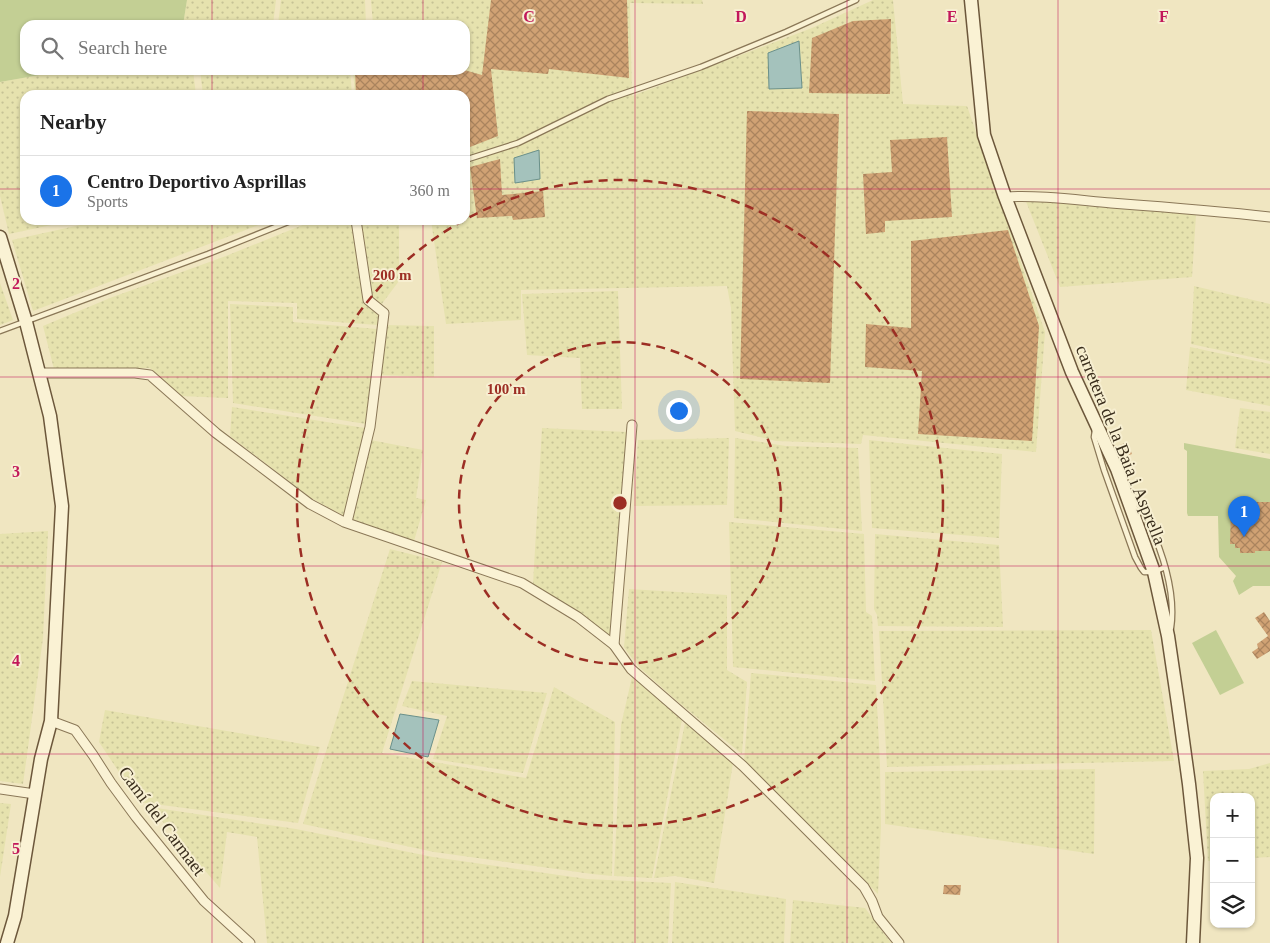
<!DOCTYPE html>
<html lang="en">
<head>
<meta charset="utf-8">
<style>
  body { margin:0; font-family:Georgia,serif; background:#f2f2f2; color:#222 }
  .controls { position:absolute; right:15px; bottom:15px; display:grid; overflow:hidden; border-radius:10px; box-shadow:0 1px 4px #0004 }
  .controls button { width:45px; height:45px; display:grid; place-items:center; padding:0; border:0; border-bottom:1px solid #e0e0e0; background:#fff; color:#222; font:25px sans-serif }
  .you { position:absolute; left:678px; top:410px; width:18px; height:18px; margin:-12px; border:4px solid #fff; border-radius:50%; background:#1a73e8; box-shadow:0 0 0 8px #1a73e833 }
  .badge { display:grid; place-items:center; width:32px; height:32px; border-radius:50%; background:#1a73e8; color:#fff; font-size:16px; font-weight:700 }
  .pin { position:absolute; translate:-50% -41px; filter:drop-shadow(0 1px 2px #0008) }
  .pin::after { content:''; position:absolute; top:26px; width:18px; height:15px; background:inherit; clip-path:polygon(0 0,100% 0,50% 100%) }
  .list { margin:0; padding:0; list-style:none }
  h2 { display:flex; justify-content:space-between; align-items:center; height:65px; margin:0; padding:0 20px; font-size:21px }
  h2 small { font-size:16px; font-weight:400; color:#767676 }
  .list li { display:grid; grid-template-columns:32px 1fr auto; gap:15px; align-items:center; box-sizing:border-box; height:70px; padding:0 20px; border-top:1px solid #e0e0e0 }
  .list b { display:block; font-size:19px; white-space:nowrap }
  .list p { margin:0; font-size:16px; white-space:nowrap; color:#767676 }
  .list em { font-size:16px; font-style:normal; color:#767676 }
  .icon { flex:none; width:28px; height:28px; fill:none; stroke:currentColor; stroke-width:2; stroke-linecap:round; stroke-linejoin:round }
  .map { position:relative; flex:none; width:1270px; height:943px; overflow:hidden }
  .search { position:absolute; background:#fff; box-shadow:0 1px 4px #0004; left:20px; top:20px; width:450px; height:55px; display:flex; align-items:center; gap:12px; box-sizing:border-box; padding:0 18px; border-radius:15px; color:#767676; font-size:19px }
  .panel { position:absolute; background:#fff; box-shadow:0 1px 4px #0004; left:20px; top:90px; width:450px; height:135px; border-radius:15px }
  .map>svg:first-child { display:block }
  .farmland { fill:url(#farmland-dots) }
  .grass { fill:#c3cf94 }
  .water { fill:#a4c2bc; stroke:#6a908a }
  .building { fill:url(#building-cross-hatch) }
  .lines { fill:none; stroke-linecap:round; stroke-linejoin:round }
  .lane-casing { stroke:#8a7757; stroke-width:7 }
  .street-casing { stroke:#8a7757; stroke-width:11 }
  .secondary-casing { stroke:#6c573b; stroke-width:15 }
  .lane { stroke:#faf2d4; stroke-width:4.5 }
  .street { stroke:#faf2d4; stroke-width:9 }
  .secondary { stroke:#faf2d4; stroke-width:12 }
  .grid { fill:none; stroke:#c2185b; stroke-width:1; stroke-opacity:0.55 }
  .ring { fill:none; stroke:#9c2e24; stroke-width:2.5; stroke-dasharray:9 6 }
  .labels { text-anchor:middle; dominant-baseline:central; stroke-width:4; stroke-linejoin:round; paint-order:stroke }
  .street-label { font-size:18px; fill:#392d1c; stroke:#f7efd1 }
  .grid-label { font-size:16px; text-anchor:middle; font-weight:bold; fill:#c2185b; stroke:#f7efd1; stroke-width:4; stroke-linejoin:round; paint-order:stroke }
  .centre { fill:#9c2e24; stroke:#f7efd1; stroke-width:2.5 }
  .ring-label { font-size:15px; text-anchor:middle; font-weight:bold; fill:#9c2e24; stroke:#f7efd1; stroke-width:4; stroke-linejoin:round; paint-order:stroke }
</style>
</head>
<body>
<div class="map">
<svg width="1270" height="943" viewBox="0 0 1270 943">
  <defs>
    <pattern id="farmland-dots" width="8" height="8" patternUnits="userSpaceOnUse" patternTransform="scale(1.25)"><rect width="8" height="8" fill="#e6e2ae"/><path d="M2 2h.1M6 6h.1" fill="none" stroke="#c6c295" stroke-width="1.8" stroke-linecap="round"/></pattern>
    <pattern id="building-cross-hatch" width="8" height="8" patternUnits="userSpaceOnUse" patternTransform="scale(1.25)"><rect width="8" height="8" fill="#d0a274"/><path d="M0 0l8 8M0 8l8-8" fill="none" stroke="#aa845e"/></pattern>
  </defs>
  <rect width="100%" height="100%" fill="#f0e6c1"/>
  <!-- farmland -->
  <g class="farmland">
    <path d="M187,0h89l-3,25h-90z"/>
    <path d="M281,0h84l1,25h-88z"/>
    <path d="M371,0h331l1,4 -73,-1 2,93 180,-68 61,-28h20l10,104 64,2 78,226 -9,120 -173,-17 -2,9 -85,-3 -41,-10 -4,-123 -4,-22 -206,4v30l-75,4 -15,-104h34v-125h-110l-2,-25h112v-45h-92z"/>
    <path d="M68,70h125l3,25h-171v125h50l-66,14 -9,-38v-114z"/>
    <path d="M200,70h150l2,25h-149z"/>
    <path d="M1025,199l171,16 -4,62 -132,10z"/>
    <path d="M103,220h169l-239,91 -21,-71z"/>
    <path d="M315,220h84v61l-18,24 -4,20 -80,-6v-16l-69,-2v97l-48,-2 -30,-28 -96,1 -11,-43 67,-28 116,-42z"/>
    <path d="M0,283l13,37 -13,5z"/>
    <path d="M1194,286l76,18v57l-79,-17z"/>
    <path d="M618,291l4,118h-40l-2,-51 -53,-3 -5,-61z"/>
    <path d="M230,304l63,3v15l84,7 -11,95 -133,-21z"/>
    <path d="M384,325l50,1v51l-53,-2z"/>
    <path d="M1190,347l80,17v42l-84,-16z"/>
    <path d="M232,407l133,21v11l58,11 -7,48 10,2 -12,41 -64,-22 -39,-21 -81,-62z"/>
    <path d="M1240,408l30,4v42l-35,-6z"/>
    <path d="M542,428l85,4 -16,205 -23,-18 -55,-35z"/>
    <path d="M729,438l-2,67 -93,1 4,-66z"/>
    <path d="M735,438l51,8 72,2 4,83 -128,-13z"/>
    <path d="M869,440l133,14 -3,84 -127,-10z"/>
    <path d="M729,522l135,12 2,78 6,4 3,65 -142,-14z"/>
    <path d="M48,531l-5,107 -20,146 -23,-3v-247z"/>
    <path d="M875,534l124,11 4,82 -125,-1 -1,-11 -3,-6z"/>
    <path d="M390,549l52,13 -60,191 144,25 28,-91 61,35 -3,154 -20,-2 -158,-22 -131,-28z"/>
    <path d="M629,589l98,6v75l20,12 -5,72 -65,-53 -37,-33 -12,-15 -4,-6z"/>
    <path d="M1151,630l23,131 -287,6 -8,-136z"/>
    <path d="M751,673l125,12 4,80 1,61 -3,68 -134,-132z"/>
    <path d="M632,677l50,42 -30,159 -38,-2 7,-151z"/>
    <path d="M412,681l135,12 -24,80 -90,-14 14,-43 -45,-10z"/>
    <path d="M105,710l215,37 -22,76 -159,-21 -40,-60z"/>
    <path d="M685,723l48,40 -19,120 -39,-7 -21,2z"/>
    <path d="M1270,763v94l-19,1v-61h-37v64h-6l-5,-90 46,-2z"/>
    <path d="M1095,769l-1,85 -209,-30v-52z"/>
    <path d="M0,803l11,1 -11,73z"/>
    <path d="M150,807l146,22 137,28 154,22 84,4 -3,60h-401l-10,-106 -30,-5 -7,56z"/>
    <path d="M675,882l111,17 -2,44h-112z"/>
    <path d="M793,900l72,8 26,35h-101z"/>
  </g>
  <!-- grass -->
  <g class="grass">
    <path d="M0,0h187l-4,25h-158v45h43l-68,12z"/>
    <path d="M1184,443l86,16v127h-17l-14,9 -6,-14 3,-5 -17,-19 -1,-41h-30l-1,-3v-62l-3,-2z"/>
    <path d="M1216,630l28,53 -24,12 -28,-52z"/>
  </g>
  <!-- water -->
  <g class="water">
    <path d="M799,41l3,47 -33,1 -1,-36z"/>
    <path d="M539,150l1,29 -25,4 -1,-25z"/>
    <path d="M400,714l39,6 -11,37 -38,-8z"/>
  </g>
  <!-- building -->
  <g class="building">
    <path d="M491,0h136l2,78 -80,-9 -1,5 -57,-5 7,67 -33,13v-54h-109l-1,-25h109l18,5z"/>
    <path d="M891,19l-1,75 -81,-1 3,-55 41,-17z"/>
    <path d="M747,111l92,3 -9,269 -90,-4z"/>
    <path d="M947,137l5,80 -67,4v11l-19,2 -3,-60 29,-2 -2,-32z"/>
    <path d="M500,159l2,36 41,-4 2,26 -32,3 -1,-4 -35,2 -7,-51z"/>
    <path d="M1008,230l31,96 -7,115 -114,-7 4,-63 -57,-4 1,-43 45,4v-87z"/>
    <path d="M1127,442l5,12 -8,3 -4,-12z"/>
    <path d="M1254,502h16v49h-15v2h-15v-5h-5v-4h-5l1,-36h23z"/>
    <path d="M1264,612l6,9v30l-13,8 -5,-7 6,-4 -1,-4 11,-8 -13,-18z"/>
    <path d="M944,885h17l-1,10 -17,-1z"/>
  </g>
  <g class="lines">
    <!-- lane casing -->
    <g class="lane-casing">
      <g id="lane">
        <path d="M465,160l53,-17 90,-44 93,-32 85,-35 70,-32"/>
        <path d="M0,331l208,-77 85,-34"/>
        <path d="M1095,430l-1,7 10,33 31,87 6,11 3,4h10l11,-5"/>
        <path d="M1133,496c5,9 11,18 16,27 14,31 27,70 22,105"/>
      </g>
    </g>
    <!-- street casing -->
    <g class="street-casing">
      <g id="street">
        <path d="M1005,197c35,-2 71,3 106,6 53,4 106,8 159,14"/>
        <path d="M39,373h96l15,2 66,58 94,71 34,18 178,61 56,34 36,28 17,24 112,97 121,121 8,14 6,16 21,26"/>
        <path d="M347,522l23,-95 14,-114 -16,-13 -12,-80"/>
        <path d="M614,645l18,-220"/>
        <path d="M51,721l24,9 18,25 18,28 25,34 68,84 46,42"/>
        <path d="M0,789l35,5"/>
      </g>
    </g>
    <!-- secondary casing -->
    <g class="secondary-casing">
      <g id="secondary">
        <path d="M971,0l13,135 20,59 68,178 45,97 37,103 14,64 10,68 11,80 8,74 -4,85"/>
        <path d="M0,237l26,85 24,94 12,90 -11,215 -10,38 -26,157 -8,27"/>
      </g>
    </g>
    <!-- lane -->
    <use href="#lane" class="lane"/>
    <!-- street -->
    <use href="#street" class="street"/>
    <!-- secondary -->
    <use href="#secondary" class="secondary"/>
  </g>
  <!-- grid -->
  <path class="grid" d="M212,0v25M423,0v25M635,0v943M847,0v943M1058,0v943M212,70v25M423,70v25M0,189h25M465,189h805M212,220v723M423,220v723M0,377h1270M0,566h1270M0,754h1270"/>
  <!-- distance rings -->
  <g class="ring">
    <circle cx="620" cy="503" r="161"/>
    <circle cx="620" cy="503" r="323"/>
  </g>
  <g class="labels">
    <!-- street labels -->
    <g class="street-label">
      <text transform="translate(1121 445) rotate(68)">carretera de la Baia i Asprella</text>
      <text transform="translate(162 821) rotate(53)">Camí del Carmaet</text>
    </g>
  </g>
  <g class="grid-label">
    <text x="529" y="22">C</text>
    <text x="741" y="22">D</text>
    <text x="952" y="22">E</text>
    <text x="1164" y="22">F</text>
    <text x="16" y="289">2</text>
    <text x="16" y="477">3</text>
    <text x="16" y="666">4</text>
    <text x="16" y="854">5</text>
  </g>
  <circle cx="620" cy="503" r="8" class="centre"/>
  <g class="ring-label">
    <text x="392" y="280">200 m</text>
    <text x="506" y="394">100 m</text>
  </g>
</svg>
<div class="controls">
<button>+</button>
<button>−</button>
<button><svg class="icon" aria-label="layers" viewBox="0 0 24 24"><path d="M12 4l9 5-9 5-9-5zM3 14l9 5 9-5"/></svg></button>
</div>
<div class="you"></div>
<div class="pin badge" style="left:1244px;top:537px">1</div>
<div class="search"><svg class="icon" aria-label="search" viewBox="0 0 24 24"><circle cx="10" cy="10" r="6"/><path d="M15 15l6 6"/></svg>Search here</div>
<section class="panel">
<h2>Nearby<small></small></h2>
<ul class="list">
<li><span class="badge">1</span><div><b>Centro Deportivo Asprillas</b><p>Sports</p></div><em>360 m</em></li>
</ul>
</section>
</div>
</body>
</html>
